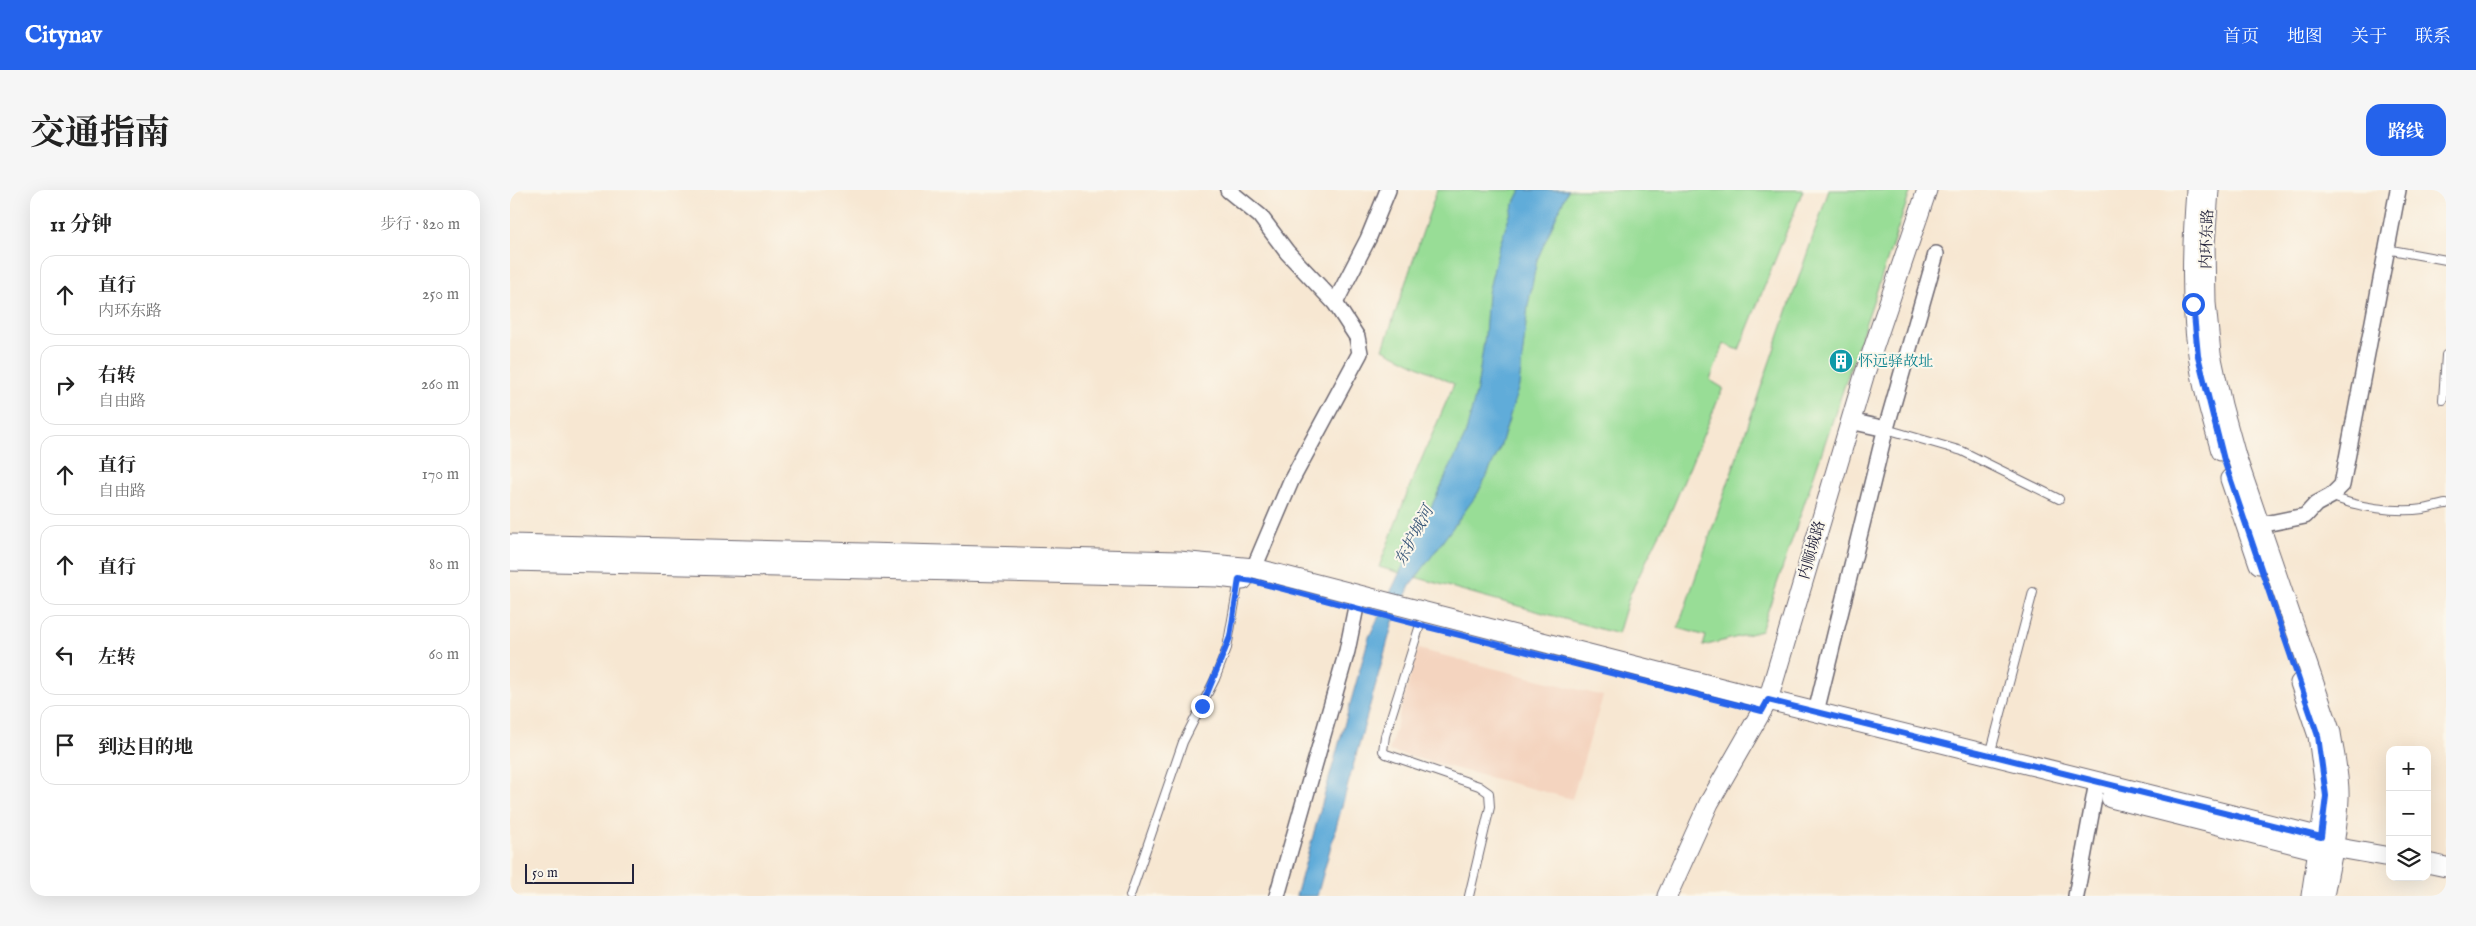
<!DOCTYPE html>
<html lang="zh">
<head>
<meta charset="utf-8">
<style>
  body { margin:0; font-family:"IM FELL English","Noto Serif SC",serif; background:#f6f6f6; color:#222 }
  .controls { position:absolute; right:15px; bottom:15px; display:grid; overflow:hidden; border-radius:10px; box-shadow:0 5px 20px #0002 }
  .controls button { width:45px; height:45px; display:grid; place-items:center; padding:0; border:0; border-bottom:1px solid #e0e0e0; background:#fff; color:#222; font:25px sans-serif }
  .scale { position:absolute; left:15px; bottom:12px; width:109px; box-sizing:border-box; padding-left:5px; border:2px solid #22223b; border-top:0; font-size:14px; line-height:18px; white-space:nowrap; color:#22223b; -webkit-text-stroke:4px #fbf7ec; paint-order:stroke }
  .stop { position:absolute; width:15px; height:15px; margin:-11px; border:4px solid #2563eb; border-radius:50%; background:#fff }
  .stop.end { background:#2563eb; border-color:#fff; box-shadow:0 1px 5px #0008 }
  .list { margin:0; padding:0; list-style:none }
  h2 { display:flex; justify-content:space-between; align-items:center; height:65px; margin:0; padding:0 20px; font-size:21px }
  h2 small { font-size:16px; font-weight:400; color:#767676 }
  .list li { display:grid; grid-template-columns:32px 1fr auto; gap:15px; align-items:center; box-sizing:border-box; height:80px; margin:0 10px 10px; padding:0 10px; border:1px solid #e0e0e0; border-radius:15px }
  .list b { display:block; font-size:19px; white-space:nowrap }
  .list p { margin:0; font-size:16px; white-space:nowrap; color:#767676 }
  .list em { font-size:16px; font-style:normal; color:#767676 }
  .icon { flex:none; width:28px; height:28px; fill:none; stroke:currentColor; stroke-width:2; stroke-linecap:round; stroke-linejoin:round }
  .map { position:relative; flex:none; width:1936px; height:706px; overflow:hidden; border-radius:15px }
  header { display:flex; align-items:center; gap:30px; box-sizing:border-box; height:70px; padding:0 25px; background:#2563eb; color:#fff }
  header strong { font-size:24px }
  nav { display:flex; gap:28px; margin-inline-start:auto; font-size:18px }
  .intro { display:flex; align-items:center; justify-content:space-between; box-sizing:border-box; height:120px; padding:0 30px }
  h1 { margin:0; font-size:35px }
  .button { padding:12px 22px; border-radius:15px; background:#2563eb; color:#fff; font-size:18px; font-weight:700 }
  main { display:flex; gap:30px; padding:0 30px }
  aside { flex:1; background:#fff; border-radius:15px; box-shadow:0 5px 20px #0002 }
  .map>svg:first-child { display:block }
  .built { fill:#f4d4bf }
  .green { fill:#98dd96; stroke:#5d8068 }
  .water { fill:#61acd9; stroke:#42678a }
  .building { fill:#daa296 }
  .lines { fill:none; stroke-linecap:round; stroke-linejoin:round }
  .service-casing { stroke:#6d6770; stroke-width:10 }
  .minor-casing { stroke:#6d6770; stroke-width:18 }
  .tertiary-casing { stroke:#6d6770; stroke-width:21 }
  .service { stroke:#fff; stroke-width:8 }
  .minor { stroke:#fff; stroke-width:15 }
  .tertiary { stroke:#fff; stroke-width:19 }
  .route { stroke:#2563eb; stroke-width:6 }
  .labels { text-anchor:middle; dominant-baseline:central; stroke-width:4; stroke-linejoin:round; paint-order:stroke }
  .street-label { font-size:15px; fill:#22223b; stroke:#fbf7ec }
  .culture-label { font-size:15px; fill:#0d838f; stroke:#fbf7ec; text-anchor:start }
  .water-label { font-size:16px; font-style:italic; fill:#3b597a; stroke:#fbf7ec }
</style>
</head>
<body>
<header>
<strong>Citynav</strong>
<nav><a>首页</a><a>地图</a><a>关于</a><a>联系</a></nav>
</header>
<div class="intro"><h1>交通指南</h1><a class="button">路线</a></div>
<main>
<aside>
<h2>11 分钟<small>步行 · 820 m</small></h2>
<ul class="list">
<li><svg class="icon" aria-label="ahead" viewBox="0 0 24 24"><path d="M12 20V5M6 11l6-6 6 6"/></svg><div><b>直行</b><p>内环东路</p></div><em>250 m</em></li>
<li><svg class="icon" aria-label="right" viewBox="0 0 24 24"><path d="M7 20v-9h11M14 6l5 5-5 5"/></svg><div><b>右转</b><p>自由路</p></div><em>260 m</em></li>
<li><svg class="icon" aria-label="ahead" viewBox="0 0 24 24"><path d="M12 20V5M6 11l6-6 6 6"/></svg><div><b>直行</b><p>自由路</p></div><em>170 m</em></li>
<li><svg class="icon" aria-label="ahead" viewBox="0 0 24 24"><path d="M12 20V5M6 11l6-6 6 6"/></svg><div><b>直行</b></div><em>80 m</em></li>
<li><svg class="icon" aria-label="left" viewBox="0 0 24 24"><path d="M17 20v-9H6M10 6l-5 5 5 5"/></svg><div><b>左转</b></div><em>60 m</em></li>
<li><svg class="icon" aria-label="arrive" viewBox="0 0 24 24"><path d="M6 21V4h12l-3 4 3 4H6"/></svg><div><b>到达目的地</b></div></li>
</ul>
</aside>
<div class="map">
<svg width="1936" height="706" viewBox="0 0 1936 706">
  <rect width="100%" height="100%" fill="#fbf7ec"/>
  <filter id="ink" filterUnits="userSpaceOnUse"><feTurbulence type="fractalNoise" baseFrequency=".02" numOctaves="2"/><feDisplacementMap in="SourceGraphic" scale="10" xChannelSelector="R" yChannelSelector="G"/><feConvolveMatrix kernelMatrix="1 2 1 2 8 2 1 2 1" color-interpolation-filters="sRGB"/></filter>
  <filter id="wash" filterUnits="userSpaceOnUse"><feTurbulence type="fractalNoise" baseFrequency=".0096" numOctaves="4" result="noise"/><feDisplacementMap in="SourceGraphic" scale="20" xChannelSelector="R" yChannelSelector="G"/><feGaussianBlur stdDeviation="1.12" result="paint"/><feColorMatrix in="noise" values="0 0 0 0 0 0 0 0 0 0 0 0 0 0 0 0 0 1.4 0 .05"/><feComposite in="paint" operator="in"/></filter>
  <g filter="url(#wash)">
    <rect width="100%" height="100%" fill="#f7e7d2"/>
    <!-- built -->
    <path class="built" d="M908,459l185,47 -31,103 -183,-48z"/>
    <!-- green -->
    <g class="green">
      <path d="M927,0h366l-64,160 -15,-6 -14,36 13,8 -51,121 -42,85 -12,40 -239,-67 30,-79 45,-104 -71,-35z"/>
      <path d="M1319,0h82l-150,441 -58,15 3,-10 -28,-8z"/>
    </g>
    <!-- water -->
    <path class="water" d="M1011,0h47l-31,70 -9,46 -9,80 -20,65 -21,42 -68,93 -17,36 -76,274h-21l73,-259 96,-201 12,-47 8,-54 3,-42 11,-46 14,-41z"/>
    <g id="blocks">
      <!-- building -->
      <path class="building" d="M1328,162l9,2 -4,16 -9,-3z"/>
    </g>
  </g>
  <g filter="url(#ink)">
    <use href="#blocks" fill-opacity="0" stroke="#6d6770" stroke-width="1"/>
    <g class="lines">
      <!-- service casing -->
      <g class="service-casing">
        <g id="service">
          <path d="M1876,59l60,11"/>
          <path d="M1933,210l3,-45"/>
          <path d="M1376,239l76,22 97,48"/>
          <path d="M1821,306c23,11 66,17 92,13 8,-1 15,-4 23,-5"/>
          <path d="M910,435l-35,111 -2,15 3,3 93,32 10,7 1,14 -21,89"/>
          <path d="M1480,565l43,-163"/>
          <path d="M620,706l53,-154 32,-63 12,-31 12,-68"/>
        </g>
      </g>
      <!-- minor casing -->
      <g class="minor-casing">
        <g id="minor">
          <path d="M718,0l32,26 27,36 48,51 22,34 3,16 -69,128 -37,87"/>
          <path d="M825,113l33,-64 20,-49"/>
          <path d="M1340,231l36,8"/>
          <path d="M1750,335l45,-9 11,-12 15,-8 11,-11 56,-295"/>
          <path d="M1306,522l67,-273 53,-185"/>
          <path d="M767,706l70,-245 9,-44"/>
          <path d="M1566,706l21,-114"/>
        </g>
      </g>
      <!-- tertiary casing -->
      <g class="tertiary-casing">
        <g id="tertiary">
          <path d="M1686,0c-4,55 -6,110 2,164 4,33 14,65 23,97"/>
          <path d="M1699,0l-4,55 1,58 5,51 11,51 14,51 95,277c3,21 9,43 8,65 -1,33 -9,66 -15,98"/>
          <path d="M1720,289l29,85"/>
          <path d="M0,354l669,17 75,7 514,132 553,137 12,10 57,10"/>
          <path d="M0,371l708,16 25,3"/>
          <path d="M1790,493l18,53 8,60 -15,100"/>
          <path d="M1601,608l207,52 15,-3"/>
          <path d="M1917,673l19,4"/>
          <path d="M1157,706l42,-93 59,-103 96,-324 63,-186"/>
        </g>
      </g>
      <!-- service -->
      <use href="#service" class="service"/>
      <!-- minor -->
      <use href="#minor" class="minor"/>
      <!-- tertiary -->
      <use href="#tertiary" class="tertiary"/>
    </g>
  </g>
  <g class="lines" filter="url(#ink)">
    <!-- route -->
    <path class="route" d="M692,516l28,-69 9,-58 14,2 167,44 342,86 6,-11 553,137 5,-41 -8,-60 -94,-276 -26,-104 -5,-52"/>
  </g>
  <!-- icons -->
  <defs>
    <g id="building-disc" transform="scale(1.25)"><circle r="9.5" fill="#0f9aa8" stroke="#fbf7ec"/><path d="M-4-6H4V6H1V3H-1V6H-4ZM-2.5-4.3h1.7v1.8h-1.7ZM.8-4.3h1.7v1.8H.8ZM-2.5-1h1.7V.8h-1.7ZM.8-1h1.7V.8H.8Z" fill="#fff"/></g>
  </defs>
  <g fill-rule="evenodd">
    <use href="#building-disc" x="1331" y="171"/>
  </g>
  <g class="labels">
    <!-- street labels -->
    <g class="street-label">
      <text transform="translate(1697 49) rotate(-88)">内环东路</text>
      <text transform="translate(1302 360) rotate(-74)">内顺城路</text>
    </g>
    <!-- culture labels -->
    <g class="culture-label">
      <text x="1348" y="171">怀远驿故址</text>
    </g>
    <!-- water labels -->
    <g class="water-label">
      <text transform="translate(905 346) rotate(-62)">东护城河</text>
    </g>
  </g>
</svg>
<div class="controls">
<button>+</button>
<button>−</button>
<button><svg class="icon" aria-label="layers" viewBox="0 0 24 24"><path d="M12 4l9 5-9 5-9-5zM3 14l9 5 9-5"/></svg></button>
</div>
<div class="scale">50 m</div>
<div class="stop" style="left:1683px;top:114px"></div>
<div class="stop end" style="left:692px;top:516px"></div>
</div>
</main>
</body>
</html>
